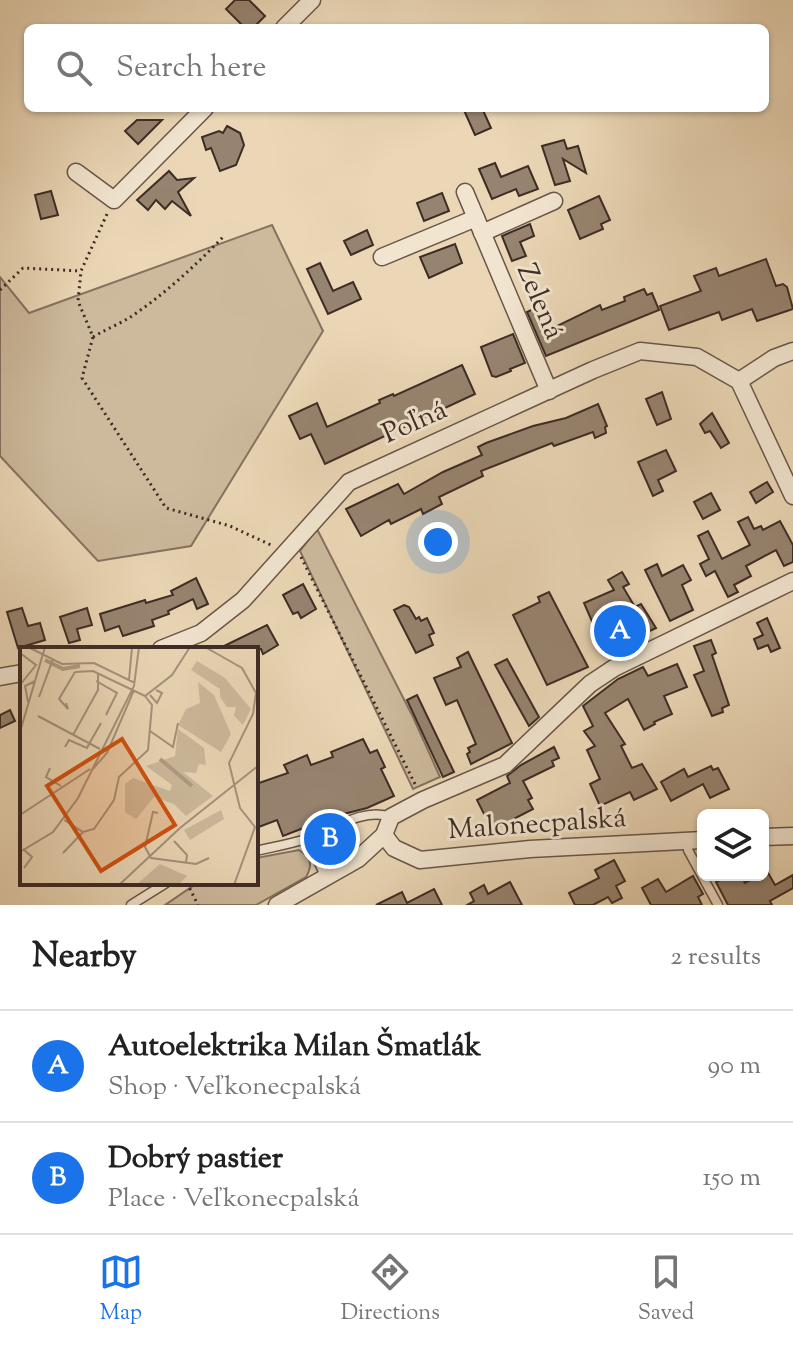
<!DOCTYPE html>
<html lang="en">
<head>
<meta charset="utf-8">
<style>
  body { margin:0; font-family:"Sorts Mill Goudy",serif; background:#f2f2f2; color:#222 }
  .controls { position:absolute; right:24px; bottom:24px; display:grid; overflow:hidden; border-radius:12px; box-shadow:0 2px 6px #0004 }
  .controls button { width:72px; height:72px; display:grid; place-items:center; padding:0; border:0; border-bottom:2px solid #e0e0e0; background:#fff; color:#222; font:40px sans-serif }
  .you { position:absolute; left:438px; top:542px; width:28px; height:28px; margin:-20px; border:6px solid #fff; border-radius:50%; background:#1a73e8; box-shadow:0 0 0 12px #1a73e833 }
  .badge { display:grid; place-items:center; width:52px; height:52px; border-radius:50%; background:#1a73e8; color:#fff; font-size:26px; font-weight:700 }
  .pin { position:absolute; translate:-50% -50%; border:4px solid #fff; box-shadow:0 2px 8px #0006 }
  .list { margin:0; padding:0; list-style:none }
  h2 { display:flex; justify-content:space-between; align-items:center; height:104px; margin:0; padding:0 32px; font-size:34px }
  h2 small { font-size:26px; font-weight:400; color:#767676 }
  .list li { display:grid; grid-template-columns:52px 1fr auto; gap:24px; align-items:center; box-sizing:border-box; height:112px; padding:0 32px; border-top:2px solid #e0e0e0 }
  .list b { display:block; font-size:30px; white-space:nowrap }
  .list p { margin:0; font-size:26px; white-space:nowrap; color:#767676 }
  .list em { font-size:26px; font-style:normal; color:#767676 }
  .icon { flex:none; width:44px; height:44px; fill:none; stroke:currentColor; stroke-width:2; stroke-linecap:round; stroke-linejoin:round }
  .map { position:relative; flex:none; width:793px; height:905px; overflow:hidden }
  .search { position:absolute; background:#fff; box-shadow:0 2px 6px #0004; left:24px; right:24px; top:24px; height:88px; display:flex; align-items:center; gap:20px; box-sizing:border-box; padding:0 28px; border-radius:12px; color:#767676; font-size:30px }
  .sheet { height:328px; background:#fff }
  nav { display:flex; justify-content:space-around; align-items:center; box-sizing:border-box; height:112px; border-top:2px solid #e0e0e0; background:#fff; font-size:22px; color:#767676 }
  nav a { display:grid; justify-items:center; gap:4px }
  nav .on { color:#1a73e8 }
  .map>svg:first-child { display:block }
  .green { fill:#cdba9d; stroke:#857261; stroke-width:2 }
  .building { fill:#978470; stroke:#3d2b25; stroke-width:2 }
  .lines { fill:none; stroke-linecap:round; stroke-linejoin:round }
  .service-casing { stroke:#685649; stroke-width:11 }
  .minor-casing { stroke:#685649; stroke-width:19 }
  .path { stroke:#3d2b25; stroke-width:3; stroke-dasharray:2 4; stroke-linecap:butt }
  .service { stroke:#f2e5d0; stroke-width:8 }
  .minor { stroke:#f2e5d0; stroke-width:16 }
  .labels { text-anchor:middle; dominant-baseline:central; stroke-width:6; stroke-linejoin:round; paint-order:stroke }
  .street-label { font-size:28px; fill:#3d2b25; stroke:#f2e5d0 }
  .inset-river { fill:none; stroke:#b09d85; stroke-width:4 }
  .inset-road { fill:none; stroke:#a5927c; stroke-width:2 }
  .view { fill:#ce5210; fill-opacity:0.15; stroke:#ce5210; stroke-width:4 }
  .inset-edge { fill:none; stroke:#3d2b25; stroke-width:4 }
</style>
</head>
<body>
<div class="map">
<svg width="793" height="905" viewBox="0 0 793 905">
  <rect width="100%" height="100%" fill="#ebd7b6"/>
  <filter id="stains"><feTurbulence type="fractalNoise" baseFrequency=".0025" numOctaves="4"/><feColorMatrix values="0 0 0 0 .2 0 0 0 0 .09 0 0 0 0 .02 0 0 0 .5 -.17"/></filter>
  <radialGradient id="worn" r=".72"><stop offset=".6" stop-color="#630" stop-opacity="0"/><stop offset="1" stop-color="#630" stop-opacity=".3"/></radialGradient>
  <!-- green -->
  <g class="green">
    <path d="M272,225l51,106 -132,215 -93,15 -98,-105v-179l29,36z"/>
    <path d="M317,529l96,188 27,60 -27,12 -113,-238z"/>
    <path d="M299,850c12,7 14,15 7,27l-50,28h-91l28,-19 9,-3h54v-25z"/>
  </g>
  <!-- building -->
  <g class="building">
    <path d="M235,0h14l16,16 -12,12h-8l-19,-19z"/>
    <path d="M463,108h19l9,20 -16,7z"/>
    <path d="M137,120h25l-24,24 -13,-13z"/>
    <path d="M227,126l13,7 4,12 -8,20 -16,6 -9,-23 -5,2 -4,-13 17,-6 4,2z"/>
    <path d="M564,140l3,9 11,-3 8,27 -23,-14 7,22 -15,4 -13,-39z"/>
    <path d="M495,163l6,14 27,-11 10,23 -19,7 -3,-7 -24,10 -13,-30z"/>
    <path d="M169,171l8,9 17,-2 -16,14 13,24 -19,-15 -7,8 -9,-9 -8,10 -11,-10z"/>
    <path d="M51,191l7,24 -17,4 -6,-24z"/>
    <path d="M442,193l7,18 -25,10 -7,-18z"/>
    <path d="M599,196l11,24 -9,4 2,5 -23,10 -12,-29z"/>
    <path d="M530,224l4,12 -14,6 6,14 -14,5 -10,-25z"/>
    <path d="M367,230l6,15 -22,10 -7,-14z"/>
    <path d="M455,244l7,19 -33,15 -9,-21z"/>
    <path d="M766,259l10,27 7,-2 4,3 6,22 -36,12 -5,-12 -30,11 -3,-8 -50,18 -9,-24 41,-15 -7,-15 22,-8 3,8z"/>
    <path d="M320,263l13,28 20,-9 8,17 -33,15 -21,-45z"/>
    <path d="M644,289l3,6 5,-2 7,17 -113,46 -19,-44 8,-4 10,24 55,-27 2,5 23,-9 -1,-4z"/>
    <path d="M513,334l12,29 -15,6 1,2 -15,6 -4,-1 -11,-29z"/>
    <path d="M462,365l13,29 -150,70 -14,-30 -11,5 -11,-23 28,-13 10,24 53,-24 -1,-3 14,-6 1,2z"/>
    <path d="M662,392l9,27 -14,6 -11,-26z"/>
    <path d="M598,404l9,22 -2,1 1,6 -11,5 -2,-6 -39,14 -2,-3 -71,28 2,5 -44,21 3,7 -19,10 -2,-5 -30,15 -2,-4 -28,16 -15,-27 52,-25 6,10 39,-22 39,-17 -4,-8 8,-4 47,-17 33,-8z"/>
    <path d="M712,413l17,30 -8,5 -11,-17 -5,2 -5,-9z"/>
    <path d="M666,450l10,21 -18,9 5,11 -10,5 -15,-34z"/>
    <path d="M767,482l6,10 -17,11 -6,-11z"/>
    <path d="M711,493l9,17 -17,9 -9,-17z"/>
    <path d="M748,517l6,12 7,-3 2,4 17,-9 13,24v17l-9,4 -8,-16 -30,16 5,10 -17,9 4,7 -10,5 -13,-26 -9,5 -6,-12 9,-5 -11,-23 10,-5 14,28 28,-14 -12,-23z"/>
    <path d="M657,564l5,12 21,-11 8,15 -9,5 11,25 -23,11 -25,-51z"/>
    <path d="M622,572l7,12 -6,3 12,20 6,-3 15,24 -17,8 -4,-9 -34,15 -17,-39 30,-13 -6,-10z"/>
    <path d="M196,578l12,26 -11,5 -4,-10 -25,12 1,3 -17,6 2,6 -31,10 -4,-10 -14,5 -5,-17 45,-14 1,3 27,-8 -2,-4z"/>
    <path d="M303,584l13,25 -15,9 -3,-6 -5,2 -10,-19z"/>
    <path d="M549,592l39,75 -41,18 -34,-70 27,-13 -2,-5z"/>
    <path d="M404,605l5,2 7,12 3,-2 2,4 6,-3 7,15 -5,2 4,10 -17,8 -22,-43z"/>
    <path d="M22,608l6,18 12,-3 5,17 -27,8 -11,-36z"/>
    <path d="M87,608l5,17 -15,4 3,11 -11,3 -9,-26z"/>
    <path d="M767,618l13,30 -9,4 -3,-7 -10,4 -4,-10 9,-4 -6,-12z"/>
    <path d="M267,625l11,20 -15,9 -2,-5h-43z"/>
    <path d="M711,640l5,13 -4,2 17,50 -7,3 1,4 -11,4 -18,-41 10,-4 -10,-25z"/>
    <path d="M468,652l44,91 -41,21 -4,-10 3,-2 -2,-4 8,-4 -19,-44 -11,5 -12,-27 27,-11 -4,-9z"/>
    <path d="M507,659l32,58 -10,9 -34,-61z"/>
    <path d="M677,664l10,23 -23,9 8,18 -18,8 1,2 -11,6 -16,-31 -23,14 20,31 -4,2 11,22 10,-4 15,25 -23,11 -4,-8 -30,14 -10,-22 10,-5 -13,-29 8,-4 -11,-15 9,-5 -10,-20 35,-27 25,-12 5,9z"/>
    <path d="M417,695l37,77 -11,5 -36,-77z"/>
    <path d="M10,710l5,11 -15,7v-13z"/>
    <path d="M363,739l7,14 7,-3 8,17 -4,2 13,27 -27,12 -35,9 -49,19 -6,-16 -21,8v-44l32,-11 -4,-8 23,-10 4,10 22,-8 -2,-5z"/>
    <path d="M554,747l5,11 -7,3 2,5 -31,15 9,17 -4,2 5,9 -41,21 -15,-30 33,-17 -3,-7 14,-11z"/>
    <path d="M711,766l2,4 5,-2 11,21 -19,9 -7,-14 -32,17 -10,-19 23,-13 4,8z"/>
    <path d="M614,860l11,21 -9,5 6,12 -10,5 -4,-6 -15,8h-18l-6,-12 30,-15 -4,-8z"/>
    <path d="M767,871l8,14 18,-10v13l-23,13 2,4h-44l-12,-23 14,-7h11l4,8z"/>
    <path d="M693,876l10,18 -5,3 4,8h-51l-9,-17 16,-9 8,13z"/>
    <path d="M510,882l12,23h-55l7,-4 -4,-8 14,-8 4,9z"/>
    <path d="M434,889l8,16h-66l26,-13 5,11z"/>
  </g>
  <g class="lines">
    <!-- service casing -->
    <g class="service-casing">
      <g id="service">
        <path d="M308,839l18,39"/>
        <path d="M687,841l1,9 30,55"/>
        <path d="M256,851c17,-4 34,-7 50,-12 26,-9 57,-32 85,-22"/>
        <path d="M131,905l35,-22"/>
      </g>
    </g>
    <!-- minor casing -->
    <g class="minor-casing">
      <g id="minor">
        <path d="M284,28l28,-28"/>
        <path d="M76,172l38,28 91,-92"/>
        <path d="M465,192l84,199"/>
        <path d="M482,233l72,-32"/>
        <path d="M382,257l94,-39"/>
        <path d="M739,381l35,-23 19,-7"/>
        <path d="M161,649l40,-16 42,-33 106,-118 244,-112 47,-19 57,6 42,24 54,115"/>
        <path d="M0,677l22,-4"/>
        <path d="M384,835l10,13 26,12 110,-11 173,-9"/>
        <path d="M763,837l30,-1"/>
        <path d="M277,905l81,-46 26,-24 7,-18 32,-17 82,-35 85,-81 24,-16 179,-87"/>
      </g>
    </g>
    <!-- path -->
    <g class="path">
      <path d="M107,214l-26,57 -3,30 15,36 -11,41 84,130 64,18 43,20"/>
      <path d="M0,290l23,-22 58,3"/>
      <path d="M93,337c13,-8 27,-13 39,-21 34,-23 64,-51 92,-80"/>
      <path d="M301,557l115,229"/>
      <path d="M187,883l11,22"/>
    </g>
    <!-- service -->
    <use href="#service" class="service"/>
    <!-- minor -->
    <use href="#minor" class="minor"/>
  </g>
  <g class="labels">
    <!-- street labels -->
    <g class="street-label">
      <text transform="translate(539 302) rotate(67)">Zelená</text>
      <text transform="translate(415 423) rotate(-24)">Poľná</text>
      <text transform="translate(537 825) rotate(-4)">Malonecpalská</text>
    </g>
  </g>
  <!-- overview -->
  <g transform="translate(20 647)">
    <rect width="238" height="238" fill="#ebd7b6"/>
    <path d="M177,14l28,17 26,31 -8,16 -9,-9 2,-9h-9l-7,-10v-8l-29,-19zM178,35l16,13 17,39 -10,18 -43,-27 8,-16 14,-6zM158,82l26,19 2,17 -7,-1 -3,9 -13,-1 30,24 -27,20 -12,-12 -20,-7 -18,22 -11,-7v-28l8,-6 37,13 2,-6 -26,-19 29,-10zM201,163l3,9 -34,21 -6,-10zM140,217l27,12 -9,9h-42z" fill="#cdba9d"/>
    <path class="inset-river" d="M25,13l18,9 17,-3M140,112l32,27"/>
    <path class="inset-road" d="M8,0l34,17 32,-1 41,20M185,0l37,21 14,25 -3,21 -24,49 11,45 15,19 -21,58M0,6l16,12 -16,20M55,25l18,-1 52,25 27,-21 18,-28M109,33l3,-33M76,34l21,12 -11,22M130,48l7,8 5,-10 -6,-3M19,50l14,-38M8,55l-3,-16 10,-5M46,56l2,6 -9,-10 16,-27M18,69l62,33M130,84l23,16 5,-24M0,85l25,-85M53,88l25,-45v-17M69,97l12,-21M45,100l4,-7 18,8 2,-4M30,121l-4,9 15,9M71,124l16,-18 27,-63M138,166l-5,-1 -8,35 6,11 45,6 13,-6M0,168l70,-46M44,173l19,12 11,-3 20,-29 5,-23 29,-27 4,-45 -7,-9M154,194l13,14 -1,8M3,202l9,8 -8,11M0,205l33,-20 25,-34 56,-112 5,-39M43,206l20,-21M99,238l61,-57 78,-62"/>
    <path class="view" d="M102,92l53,86 -74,46 -54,-85z"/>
    <rect width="238" height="238" class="inset-edge"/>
  </g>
  <rect width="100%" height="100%" filter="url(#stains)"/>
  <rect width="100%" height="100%" fill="url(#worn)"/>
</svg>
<div class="controls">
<button><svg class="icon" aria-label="layers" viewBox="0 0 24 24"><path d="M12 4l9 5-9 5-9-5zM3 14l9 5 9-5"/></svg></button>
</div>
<div class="you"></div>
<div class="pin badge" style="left:620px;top:631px">A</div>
<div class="pin badge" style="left:330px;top:839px">B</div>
<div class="search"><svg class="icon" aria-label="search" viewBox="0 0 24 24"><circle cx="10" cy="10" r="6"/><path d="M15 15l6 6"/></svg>Search here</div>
</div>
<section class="sheet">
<h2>Nearby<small>2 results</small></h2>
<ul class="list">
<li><span class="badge">A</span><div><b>Autoelektrika Milan Šmatlák</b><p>Shop · Veľkonecpalská</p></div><em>90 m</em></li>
<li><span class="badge">B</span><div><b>Dobrý pastier</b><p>Place · Veľkonecpalská</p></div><em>150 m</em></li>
</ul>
</section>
<nav>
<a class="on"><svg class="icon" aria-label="map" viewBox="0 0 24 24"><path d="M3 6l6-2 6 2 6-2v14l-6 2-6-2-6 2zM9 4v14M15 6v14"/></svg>Map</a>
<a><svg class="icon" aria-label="directions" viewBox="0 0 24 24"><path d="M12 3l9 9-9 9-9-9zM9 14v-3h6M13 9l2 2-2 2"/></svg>Directions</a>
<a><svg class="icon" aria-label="saved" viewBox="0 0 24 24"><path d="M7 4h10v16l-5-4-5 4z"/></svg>Saved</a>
</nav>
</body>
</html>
